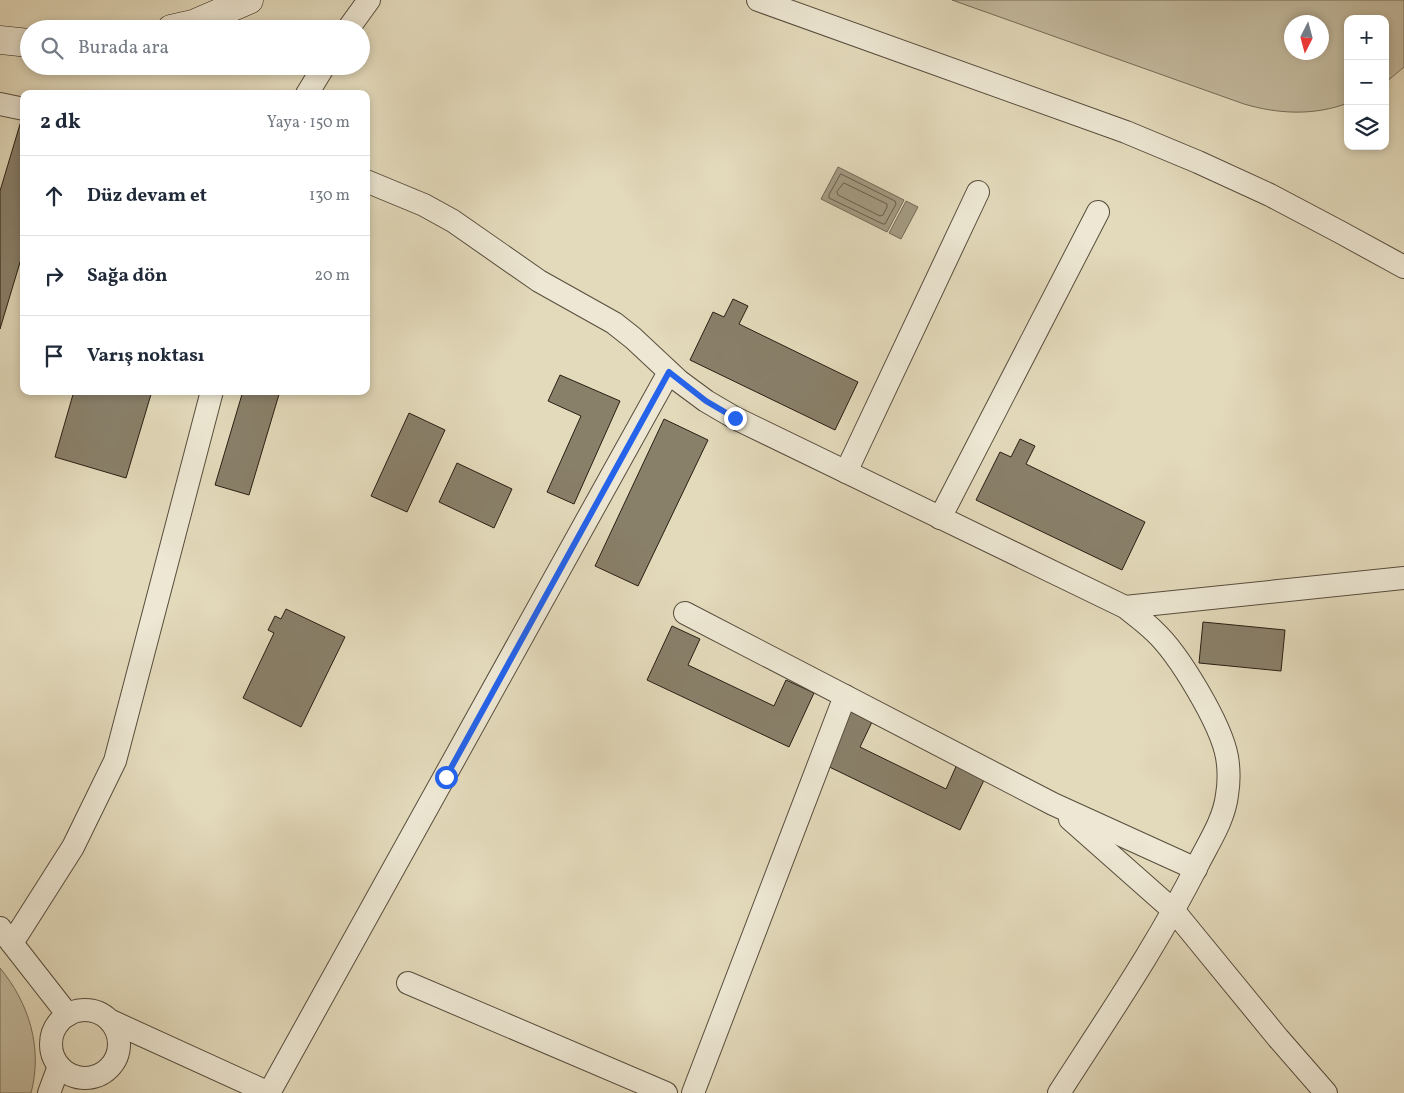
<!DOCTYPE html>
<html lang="tr">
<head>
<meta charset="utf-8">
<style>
  body { margin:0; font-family:Vollkorn,serif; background:#f2f2f3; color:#1f2937 }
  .controls { position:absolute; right:15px; top:15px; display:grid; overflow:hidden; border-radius:10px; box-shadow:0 2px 8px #0003 }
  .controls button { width:45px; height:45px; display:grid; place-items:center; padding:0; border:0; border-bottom:1px solid #e0e1e3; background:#fff; color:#1f2937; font:25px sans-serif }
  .compass { position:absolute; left:1284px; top:15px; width:45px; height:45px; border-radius:50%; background:#fff; box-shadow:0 2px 8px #0003; rotate:186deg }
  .stop { position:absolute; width:15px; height:15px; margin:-11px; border:4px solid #2563eb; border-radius:50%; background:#fff }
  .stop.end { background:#2563eb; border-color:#fff; box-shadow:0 1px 5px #0008 }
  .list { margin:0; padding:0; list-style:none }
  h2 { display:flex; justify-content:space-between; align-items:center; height:65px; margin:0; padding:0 20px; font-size:21px }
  h2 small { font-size:16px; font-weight:400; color:#747a83 }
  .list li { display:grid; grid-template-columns:32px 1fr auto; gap:15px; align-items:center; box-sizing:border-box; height:80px; padding:0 20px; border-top:1px solid #e0e1e3 }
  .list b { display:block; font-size:19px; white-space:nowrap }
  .list em { font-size:16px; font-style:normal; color:#747a83 }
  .icon { flex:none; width:28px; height:28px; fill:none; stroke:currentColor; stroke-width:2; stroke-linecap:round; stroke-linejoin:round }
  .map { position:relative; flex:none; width:1404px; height:1093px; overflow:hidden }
  .search { position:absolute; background:#fff; box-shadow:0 2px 8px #0003; left:20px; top:20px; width:350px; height:55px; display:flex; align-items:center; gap:12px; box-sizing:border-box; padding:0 18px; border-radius:28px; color:#747a83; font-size:19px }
  .panel { position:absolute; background:#fff; box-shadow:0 2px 8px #0003; left:20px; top:90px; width:350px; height:305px; border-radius:10px }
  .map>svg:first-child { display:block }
  .green { fill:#c3ba9e; stroke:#766c58; fill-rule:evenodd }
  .water { fill:#a39a82; stroke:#726856 }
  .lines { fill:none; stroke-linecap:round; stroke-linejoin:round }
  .shore { stroke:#665c4a; stroke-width:1 }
  .building { fill:#89806a; stroke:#281e13 }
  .street-casing { stroke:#574d3d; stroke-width:24 }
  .secondary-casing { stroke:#281e13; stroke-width:29 }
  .street { stroke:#ede7d3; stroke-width:22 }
  .secondary { stroke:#ede7d3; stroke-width:28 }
  .route { stroke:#2563eb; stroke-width:6 }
</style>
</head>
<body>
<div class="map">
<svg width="1404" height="1093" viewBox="0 0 1404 1093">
  <rect width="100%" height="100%" fill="#e3dabb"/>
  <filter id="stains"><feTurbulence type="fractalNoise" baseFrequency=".004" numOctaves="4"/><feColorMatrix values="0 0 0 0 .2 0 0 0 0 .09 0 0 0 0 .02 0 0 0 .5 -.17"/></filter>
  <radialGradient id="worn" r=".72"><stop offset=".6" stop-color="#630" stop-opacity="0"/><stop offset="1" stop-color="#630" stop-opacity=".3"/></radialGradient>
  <!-- green -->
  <g class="green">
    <path d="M952,0h452v67l-19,16v-64h-37v84c-34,13 -70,11 -104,1zM1322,22v30h-30v-30z"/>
    <path d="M0,968c29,35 43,80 31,125h-31z"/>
  </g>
  <!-- water -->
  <g class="water">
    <path d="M838,167l66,33 -17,32 -66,-33z"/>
    <path d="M906,201l12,6 -17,32 -12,-6z"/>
  </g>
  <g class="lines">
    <!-- shore -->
    <g class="shore">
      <path d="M841,174l54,27 1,3 -11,20h-2l-54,-26v-3z"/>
      <path d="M844,183l43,21v3l-4,8 -3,1 -42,-21 -1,-3z"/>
    </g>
  </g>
  <!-- building -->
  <g class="building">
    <path d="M21,121l3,1v127l-24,80v-138z"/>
    <path d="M733,299l15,7 -9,18 119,58 -23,48 -145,-70 23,-48 11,5z"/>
    <path d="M560,375l60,26 -46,103 -27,-12 34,-76 -33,-15z"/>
    <path d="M74,391h78l-26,87 -71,-21z"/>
    <path d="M243,391h37l-31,104 -34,-10z"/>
    <path d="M409,413l36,17 -38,82 -36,-16z"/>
    <path d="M664,419l44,21 -70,146 -43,-20z"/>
    <path d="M1020,439l15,7 -9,18 119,58 -23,48 -146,-70 24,-48 11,5z"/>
    <path d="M457,463l55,26 -18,39 -55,-26z"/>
    <path d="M286,609l59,28 -44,90 -58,-29 31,-65 -6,-3 7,-14 6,3z"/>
    <path d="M1203,622l82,8 -4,41 -82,-8z"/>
    <path d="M672,626l28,13 -12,26 86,41 12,-26 28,13 -25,54 -142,-67z"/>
    <path d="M844,708l28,14 -12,25 86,42 12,-27 28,14 -26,54 -141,-68z"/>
  </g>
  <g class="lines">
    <!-- street casing -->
    <g class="street-casing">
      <g id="street">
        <path d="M758,0l368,132 72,30 72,33 70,37 64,35"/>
        <path d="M348,29l21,-29"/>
        <path d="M307,94l17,-28"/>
        <path d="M0,104l24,5"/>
        <path d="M366,181l58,24 29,16 86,60 75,42 19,15 46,43 27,20 29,17 390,189c10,8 20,15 29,24 25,23 67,93 73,126 2,12 2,26 0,38 -3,25 -18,47 -29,69 -40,80 -91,154 -139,229"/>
        <path d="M846,472l132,-280"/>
        <path d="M940,518l158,-306"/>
        <path d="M1125,607l279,-29"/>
        <path d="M685,613l368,191 143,65"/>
        <path d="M1070,819l104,92 104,127 48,55"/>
        <path d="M0,928l68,87"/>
        <path d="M12,943l61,-96 42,-86 97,-370"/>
        <path d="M408,983l258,110"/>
        <circle cx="85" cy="1044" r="34"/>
        <path d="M111,1021l158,72"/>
        <path d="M49,1093l10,-27"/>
        <path d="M269,1093l400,-721"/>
        <path d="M693,1093l152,-397"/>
      </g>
    </g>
    <!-- secondary casing -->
    <g class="secondary-casing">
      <g id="secondary">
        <path d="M171,29l22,-5 56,-24"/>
        <path d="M0,40l29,3"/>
      </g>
    </g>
    <!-- street -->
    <use href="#street" class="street"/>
    <!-- secondary -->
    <use href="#secondary" class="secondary"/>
  </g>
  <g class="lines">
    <!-- route -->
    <path class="route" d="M446,777l223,-405 37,29 29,17"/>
  </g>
  <rect width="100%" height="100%" filter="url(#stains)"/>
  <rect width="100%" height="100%" fill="url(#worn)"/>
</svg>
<div class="controls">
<button>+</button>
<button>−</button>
<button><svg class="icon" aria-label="layers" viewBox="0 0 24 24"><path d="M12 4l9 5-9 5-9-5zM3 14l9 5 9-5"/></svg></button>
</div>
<svg class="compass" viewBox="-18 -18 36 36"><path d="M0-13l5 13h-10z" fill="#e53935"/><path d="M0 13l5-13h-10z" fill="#747a83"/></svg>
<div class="stop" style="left:446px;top:777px"></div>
<div class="stop end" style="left:735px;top:418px"></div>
<div class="search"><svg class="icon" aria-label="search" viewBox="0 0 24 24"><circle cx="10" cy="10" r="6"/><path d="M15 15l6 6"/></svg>Burada ara</div>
<section class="panel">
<h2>2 dk<small>Yaya · 150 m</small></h2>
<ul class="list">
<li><svg class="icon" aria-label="ahead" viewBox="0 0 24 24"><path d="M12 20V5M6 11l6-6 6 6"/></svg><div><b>Düz devam et</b></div><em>130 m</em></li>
<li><svg class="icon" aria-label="right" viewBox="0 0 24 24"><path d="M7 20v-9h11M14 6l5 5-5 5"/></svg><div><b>Sağa dön</b></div><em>20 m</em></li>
<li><svg class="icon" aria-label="arrive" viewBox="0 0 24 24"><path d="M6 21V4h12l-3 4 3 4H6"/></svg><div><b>Varış noktası</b></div></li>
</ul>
</section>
</div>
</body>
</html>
